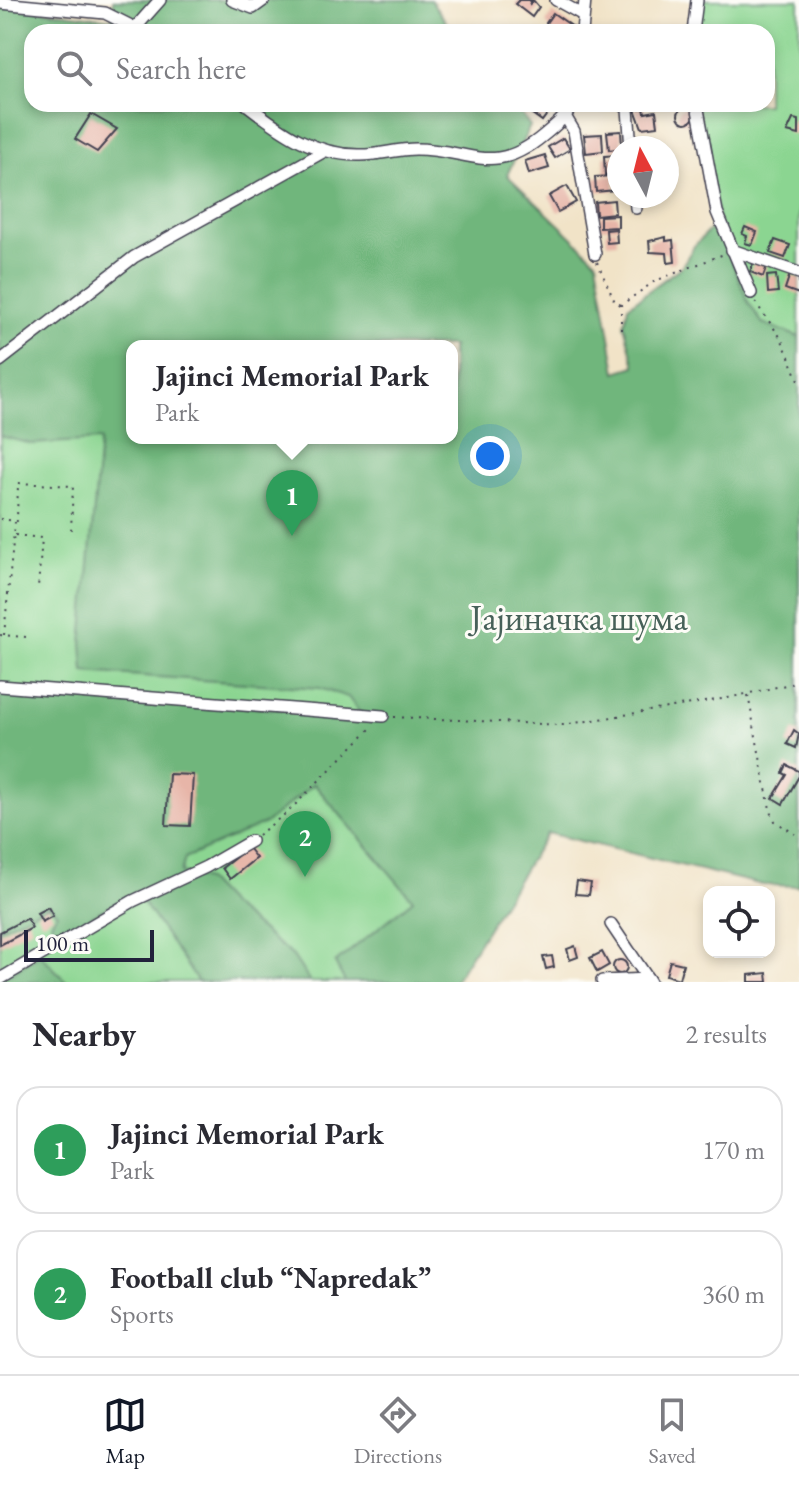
<!DOCTYPE html>
<html lang="en">
<head>
<meta charset="utf-8">
<style>
  body { margin:0; font-family:"EB Garamond",serif; background:#f7f7f7; color:#2b2b33 }
  .controls { position:absolute; right:24px; bottom:24px; display:grid; overflow:hidden; border-radius:16px; box-shadow:0 4px 12px #0003 }
  .controls button { width:72px; height:72px; display:grid; place-items:center; padding:0; border:0; border-bottom:2px solid #e1e1e2; background:#fff; color:#2b2b33; font:40px sans-serif }
  .compass { position:absolute; left:607px; top:136px; width:72px; height:72px; border-radius:50%; background:#fff; box-shadow:0 4px 12px #0003; rotate:353deg }
  .scale { position:absolute; left:24px; bottom:20px; width:130px; box-sizing:border-box; padding-left:8px; border:4px solid #22223b; border-top:0; font-size:22px; line-height:28px; white-space:nowrap; color:#22223b; -webkit-text-stroke:6px #fdfcf7; paint-order:stroke }
  .you { position:absolute; left:490px; top:456px; width:28px; height:28px; margin:-20px; border:6px solid #fff; border-radius:50%; background:#1a73e8; box-shadow:0 0 0 12px #1a73e833 }
  .badge { display:grid; place-items:center; width:52px; height:52px; border-radius:50%; background:#111827; color:#fff; font-size:26px; font-weight:700 }
  .pin { position:absolute; translate:-50% -66px; filter:drop-shadow(0 2px 4px #0008) }
  .pin::after { content:''; position:absolute; top:42px; width:28px; height:24px; background:inherit; clip-path:polygon(0 0,100% 0,50% 100%) }
  .popup { position:absolute; left:126px; top:340px; width:332px; height:104px; box-sizing:border-box; display:grid; place-content:center; border-radius:16px; background:#fff; filter:drop-shadow(0 2px 6px #0005); font-size:26px; white-space:nowrap; color:#7c7c81 }
  .popup b { font-size:30px; color:#2b2b33 }
  .popup::after { content:''; position:absolute; left:50%; top:100%; margin-left:-16px; border:16px solid transparent; border-top-color:#fff }
  .list { margin:0; padding:0; list-style:none }
  h2 { display:flex; justify-content:space-between; align-items:center; height:104px; margin:0; padding:0 32px; font-size:34px }
  h2 small { font-size:26px; font-weight:400; color:#7c7c81 }
  .list li { display:grid; grid-template-columns:52px 1fr auto; gap:24px; align-items:center; box-sizing:border-box; height:128px; margin:0 16px 16px; padding:0 16px; border:2px solid #e1e1e2; border-radius:24px }
  .list b { display:block; font-size:30px; white-space:nowrap }
  .list p { margin:0; font-size:26px; white-space:nowrap; color:#7c7c81 }
  .list em { font-size:26px; font-style:normal; color:#7c7c81 }
  .icon { flex:none; width:44px; height:44px; fill:none; stroke:currentColor; stroke-width:2; stroke-linecap:round; stroke-linejoin:round }
  .map { position:relative; flex:none; width:799px; height:982px; overflow:hidden }
  .search { position:absolute; background:#fff; box-shadow:0 4px 12px #0003; left:24px; right:24px; top:24px; height:88px; display:flex; align-items:center; gap:20px; box-sizing:border-box; padding:0 28px; border-radius:24px; color:#7c7c81; font-size:30px }
  .sheet { height:392px; background:#fff }
  nav { display:flex; justify-content:space-around; align-items:center; box-sizing:border-box; height:112px; border-top:2px solid #e1e1e2; background:#fff; font-size:22px; color:#7c7c81 }
  nav a { display:grid; justify-items:center; gap:4px }
  nav .on { color:#111827 }
  .map>svg:first-child { display:block }
  .green { fill:#8bd591; stroke:#567c66; stroke-width:2 }
  .forest { fill:#70b67b; stroke:#496c5b; stroke-width:2; fill-rule:evenodd }
  .building { fill:#e7b5a8 }
  .lines { fill:none; stroke-linecap:round; stroke-linejoin:round }
  .minor-casing { stroke:#413f50; stroke-width:14 }
  .path { stroke:#413f50; stroke-width:2; stroke-dasharray:2 6; stroke-linecap:butt }
  .minor { stroke:#fff; stroke-width:11 }
  .labels { text-anchor:middle; dominant-baseline:central; stroke-width:6; stroke-linejoin:round; paint-order:stroke }
  .park-label { font-size:36px; fill:#476159; stroke:#fdfcf7 }
</style>
</head>
<body>
<div class="map">
<svg width="799" height="982" viewBox="0 0 799 982">
  <rect width="100%" height="100%" fill="#fdfcf7"/>
  <filter id="ink" filterUnits="userSpaceOnUse"><feTurbulence type="fractalNoise" baseFrequency=".0125" numOctaves="2"/><feDisplacementMap in="SourceGraphic" scale="16" xChannelSelector="R" yChannelSelector="G"/><feConvolveMatrix kernelMatrix="1 2 1 2 8 2 1 2 1" color-interpolation-filters="sRGB"/></filter>
  <filter id="wash" filterUnits="userSpaceOnUse"><feTurbulence type="fractalNoise" baseFrequency=".006" numOctaves="4" result="noise"/><feDisplacementMap in="SourceGraphic" scale="32" xChannelSelector="R" yChannelSelector="G"/><feGaussianBlur stdDeviation="1.8" result="paint"/><feColorMatrix in="noise" values="0 0 0 0 0 0 0 0 0 0 0 0 0 0 0 0 0 1.4 0 .05"/><feComposite in="paint" operator="in"/></filter>
  <g filter="url(#wash)">
    <rect width="100%" height="100%" fill="#f1e3c7"/>
    <!-- green -->
    <g class="green">
      <path d="M700,0h99v337c-11,-4 -31,-8 -39,-16 -39,-47 -52,-157 -63,-217h70v-72h-72z"/>
      <path d="M0,130l132,216v92h320l98,-18 -132,562h-418z"/>
    </g>
    <!-- forest -->
    <g class="forest">
      <path d="M113,0h318l22,32h-421v72h482l16,22 -23,49 90,86 19,111 19,-6 -11,-41 4,-19 54,-40 12,-20 23,-24 30,78 15,23 37,14v549l-36,-1 -216,-52 -93,149h-109l-10,-19 78,-63 -99,-116 -48,39 -81,35 -4,15 25,7 24,25 63,51 17,26h-112l-62,-90 -81,44 -4,-14 6,-9 -8,-8 -49,24v-242l362,29 -14,-19 -29,-9 -235,-16 -2,-29 18,-203 -69,4 -31,-8v-431l112,14zM132,346h320v92h-320z"/>
      <path d="M40,954l27,28h-67z"/>
    </g>
    <g id="blocks">
      <!-- building -->
      <g class="building">
        <path d="M519,0h12l-2,5 4,-5 6,7 -7,10 -17,-13z"/>
        <path d="M553,13l20,14 -1,5h-19l-7,-9z"/>
        <path d="M533,104h10l8,5 -9,12 -14,-10z"/>
        <circle cx="686" cy="115" r="8"/>
        <path d="M644,108l1,5 11,-2 2,15 -16,2 -7,-19z"/>
        <path d="M91,114l26,15 -20,23 -22,-13z"/>
        <path d="M793,119l6,1v15l-12,-3z"/>
        <path d="M621,131l1,17 -13,2 -2,-18z"/>
        <path d="M602,134l1,17 -17,2 -2,-18z"/>
        <path d="M563,138l7,11 -15,9 -7,-11z"/>
        <path d="M545,155l4,13 -20,6 -4,-13z"/>
        <path d="M619,155v18l-14,2 -1,-19z"/>
        <path d="M614,176l1,14 -19,2 -1,-15z"/>
        <path d="M567,186l9,16 -18,10 -9,-16z"/>
        <path d="M614,200l1,13 -19,2 -1,-13z"/>
        <path d="M618,215v12l-18,1v-12z"/>
        <path d="M745,227l12,5 -5,13 -7,-2 2,-7 -5,-2z"/>
        <path d="M616,229l1,13 -10,1 -1,-13z"/>
        <path d="M666,237v4l7,-1 2,22 -7,1 -1,-10 -17,-1 -1,-11z"/>
        <path d="M775,240l15,5 -5,13 -15,-5z"/>
        <path d="M754,261l13,5 -4,11 -13,-5z"/>
        <path d="M790,274l9,4v16l-14,-5z"/>
        <path d="M776,275l2,17 -10,1 -1,-17z"/>
        <path d="M794,730l5,4 -3,14 -9,-4z"/>
        <path d="M787,765l12,6v5l-16,28 -10,-6 14,-23 -4,-2z"/>
        <path d="M169,774l24,1 -3,51 -24,-1z"/>
        <path d="M245,844l11,14 -26,21 -8,-11 18,-14 -3,-3z"/>
        <path d="M577,881l14,2 -2,12 -14,-1z"/>
        <path d="M48,907l5,9 -11,6 -5,-9z"/>
        <path d="M27,918l5,10 -32,17v-13z"/>
        <path d="M575,946l3,11 -8,3 -3,-11z"/>
        <path d="M602,952l7,13 -12,7 -7,-14z"/>
        <path d="M552,956l2,11 -8,2 -3,-12z"/>
        <circle cx="620" cy="967" r="7"/>
        <path d="M670,961l13,3 -4,15 -13,-4z"/>
        <path d="M767,973l1,9h-19v-7z"/>
      </g>
    </g>
  </g>
  <g filter="url(#ink)">
    <use href="#blocks" fill-opacity="0" stroke="#413f50" stroke-width="2"/>
    <g class="lines">
      <!-- minor casing -->
      <g class="minor-casing">
        <g id="minor">
          <path d="M232,0l21,8 11,-8"/>
          <path d="M556,0l27,15"/>
          <path d="M0,3l105,10 38,19"/>
          <path d="M136,27l24,-27"/>
          <path d="M582,32l3,-32"/>
          <path d="M693,32l4,-32"/>
          <path d="M246,104c35,27 69,52 115,51 18,0 36,-6 55,-6 54,0 77,29 128,-14 11,-9 22,-18 29,-31"/>
          <path d="M622,104l6,5 3,39"/>
          <path d="M697,104l20,108 34,81"/>
          <path d="M565,116l9,15 21,123"/>
          <path d="M635,196l1,12"/>
          <path d="M732,250l67,23"/>
          <path d="M0,361l134,-104 189,-105"/>
          <path d="M0,686l383,30"/>
          <path d="M611,924l39,58"/>
          <path d="M0,979l133,-78 73,-34 45,-26"/>
          <path d="M602,981l46,-2"/>
        </g>
      </g>
      <!-- path -->
      <g class="path">
        <path d="M597,262l18,40 6,3"/>
        <path d="M755,302l26,36 18,42"/>
        <path d="M621,330v-25l34,-24 69,-27"/>
        <path d="M0,519l17,2 1,-38 55,3 -2,44"/>
        <path d="M15,535l27,3 -4,49"/>
        <path d="M0,635l26,2"/>
        <path d="M4,635l11,-113"/>
        <path d="M748,695l22,114 5,12 20,13"/>
        <path d="M394,717l169,8 165,-27 71,-16"/>
        <path d="M258,835l31,-24 83,-84"/>
      </g>
      <!-- minor -->
      <use href="#minor" class="minor"/>
    </g>
  </g>
  <g class="labels">
    <!-- park labels -->
    <g class="park-label">
      <text x="579" y="617">Јајиначка шума</text>
    </g>
  </g>
</svg>
<div class="controls">
<button><svg class="icon" aria-label="locate" viewBox="0 0 24 24"><circle cx="12" cy="12" r="6"/><path d="M12 2v4M12 18v4M2 12h4M18 12h4"/></svg></button>
</div>
<svg class="compass" viewBox="-18 -18 36 36"><path d="M0-13l5 13h-10z" fill="#e53935"/><path d="M0 13l5-13h-10z" fill="#7c7c81"/></svg>
<div class="scale">100 m</div>
<div class="you"></div>
<div class="pin badge" style="left:292px;top:536px;background:#2e9e5b">1</div>
<div class="popup"><b>Jajinci Memorial Park</b>Park</div>
<div class="pin badge" style="left:305px;top:877px;background:#2e9e5b">2</div>
<div class="search"><svg class="icon" aria-label="search" viewBox="0 0 24 24"><circle cx="10" cy="10" r="6"/><path d="M15 15l6 6"/></svg>Search here</div>
</div>
<section class="sheet">
<h2>Nearby<small>2 results</small></h2>
<ul class="list">
<li><span class="badge" style="background:#2e9e5b">1</span><div><b>Jajinci Memorial Park</b><p>Park</p></div><em>170 m</em></li>
<li><span class="badge" style="background:#2e9e5b">2</span><div><b>Football club “Napredak”</b><p>Sports</p></div><em>360 m</em></li>
</ul>
</section>
<nav>
<a class="on"><svg class="icon" aria-label="map" viewBox="0 0 24 24"><path d="M3 6l6-2 6 2 6-2v14l-6 2-6-2-6 2zM9 4v14M15 6v14"/></svg>Map</a>
<a><svg class="icon" aria-label="directions" viewBox="0 0 24 24"><path d="M12 3l9 9-9 9-9-9zM9 14v-3h6M13 9l2 2-2 2"/></svg>Directions</a>
<a><svg class="icon" aria-label="saved" viewBox="0 0 24 24"><path d="M7 4h10v16l-5-4-5 4z"/></svg>Saved</a>
</nav>
</body>
</html>
